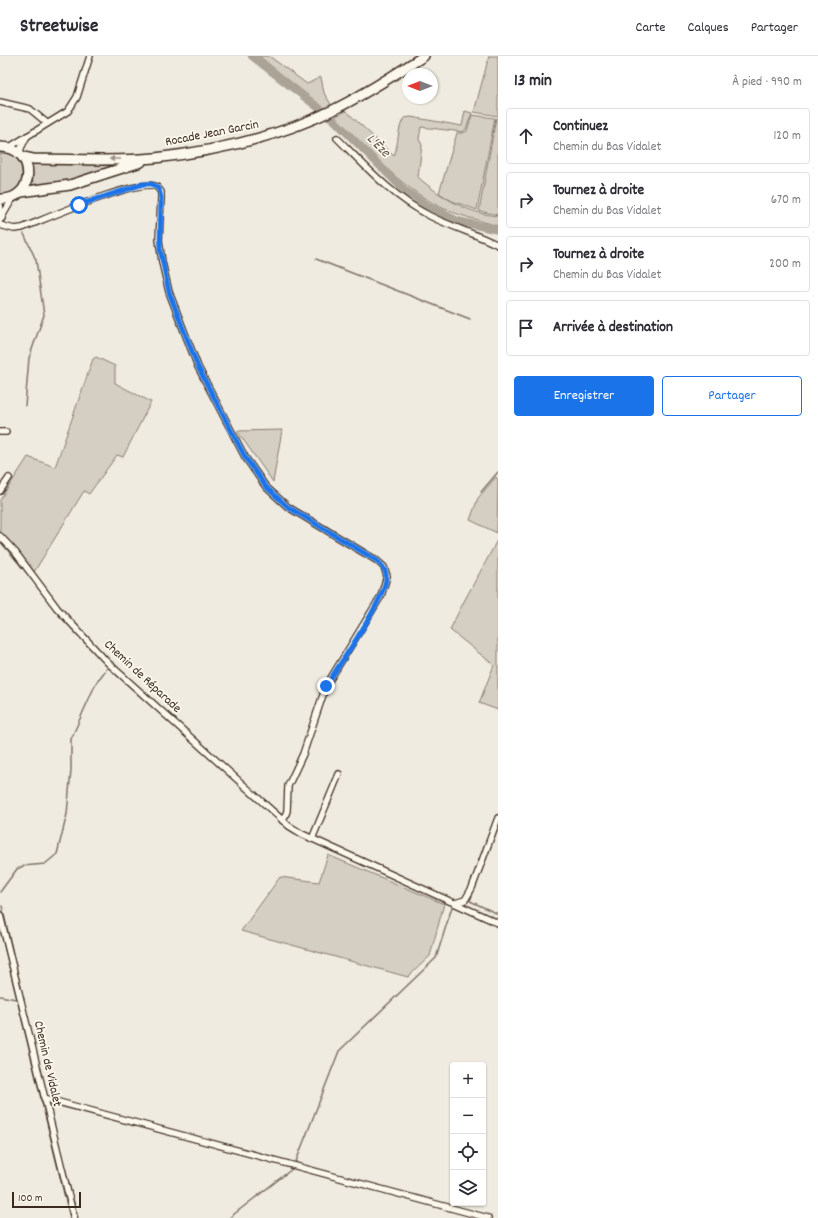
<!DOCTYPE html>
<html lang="fr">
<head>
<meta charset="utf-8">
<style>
  body { margin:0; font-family:Dekko,sans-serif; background:#f7f7f7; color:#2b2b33 }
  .controls { position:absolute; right:12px; bottom:12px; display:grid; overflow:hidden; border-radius:4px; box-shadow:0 1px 3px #0004 }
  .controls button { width:36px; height:36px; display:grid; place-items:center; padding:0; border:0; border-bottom:1px solid #e1e1e2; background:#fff; color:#2b2b33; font:20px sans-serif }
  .compass { position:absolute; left:402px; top:12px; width:36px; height:36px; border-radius:50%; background:#fff; box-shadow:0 1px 3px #0004; rotate:270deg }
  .scale { position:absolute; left:12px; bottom:10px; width:69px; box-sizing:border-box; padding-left:4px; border:2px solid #3b2a1e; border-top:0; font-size:11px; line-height:14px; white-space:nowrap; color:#3b2a1e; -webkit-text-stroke:3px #fbf7ec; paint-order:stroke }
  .stop { position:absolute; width:12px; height:12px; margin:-9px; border:3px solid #1a73e8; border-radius:50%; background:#fff }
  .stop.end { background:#1a73e8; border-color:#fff; box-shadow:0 1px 4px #0008 }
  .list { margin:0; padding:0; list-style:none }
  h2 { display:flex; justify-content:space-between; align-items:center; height:52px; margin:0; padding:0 16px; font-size:17px }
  h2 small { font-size:13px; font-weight:400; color:#7c7c81 }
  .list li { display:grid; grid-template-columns:26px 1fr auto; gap:12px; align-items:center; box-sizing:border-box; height:56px; margin:0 8px 8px; padding:0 8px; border:1px solid #e1e1e2; border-radius:4px }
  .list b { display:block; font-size:15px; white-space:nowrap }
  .list p { margin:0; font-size:13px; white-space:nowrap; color:#7c7c81 }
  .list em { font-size:13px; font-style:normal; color:#7c7c81 }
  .actions { display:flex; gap:8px; padding:12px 16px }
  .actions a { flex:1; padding:9px 0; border:1px solid #1a73e8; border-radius:4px; text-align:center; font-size:14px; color:#1a73e8 }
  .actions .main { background:#1a73e8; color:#fff }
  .icon { flex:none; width:22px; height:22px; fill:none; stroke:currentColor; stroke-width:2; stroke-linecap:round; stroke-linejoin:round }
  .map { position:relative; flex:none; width:498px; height:1162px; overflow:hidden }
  header { display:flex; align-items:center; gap:24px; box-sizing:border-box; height:56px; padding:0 20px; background:#fff; border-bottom:1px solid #e1e1e2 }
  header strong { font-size:19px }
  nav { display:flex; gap:22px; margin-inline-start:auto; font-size:14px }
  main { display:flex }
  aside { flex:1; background:#fff }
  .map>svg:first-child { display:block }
  .green { fill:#d5cec3; stroke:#887c70 }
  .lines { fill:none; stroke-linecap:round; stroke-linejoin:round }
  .stream { stroke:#7f7367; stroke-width:1.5 }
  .river { stroke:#aca397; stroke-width:8 }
  .street-casing { stroke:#3b2a1e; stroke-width:8 }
  .primary-casing { stroke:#3b2a1e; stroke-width:12 }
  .street { stroke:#fbf7ec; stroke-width:5.5 }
  .primary { stroke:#fbf7ec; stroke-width:9 }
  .oneway { fill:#9b9085 }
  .route { stroke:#1a73e8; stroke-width:5 }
  .labels { text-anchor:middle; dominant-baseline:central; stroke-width:3.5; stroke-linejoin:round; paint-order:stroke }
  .street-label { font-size:13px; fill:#3b2a1e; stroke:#fbf7ec }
  .water-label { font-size:14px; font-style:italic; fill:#635448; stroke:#fbf7ec }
</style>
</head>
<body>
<header>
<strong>Streetwise</strong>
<nav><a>Carte</a><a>Calques</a><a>Partager</a></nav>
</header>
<main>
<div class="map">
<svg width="498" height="1162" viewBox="0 0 498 1162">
  <rect width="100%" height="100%" fill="#f0ebe0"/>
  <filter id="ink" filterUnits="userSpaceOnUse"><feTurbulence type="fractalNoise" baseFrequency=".025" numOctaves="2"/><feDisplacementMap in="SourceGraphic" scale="8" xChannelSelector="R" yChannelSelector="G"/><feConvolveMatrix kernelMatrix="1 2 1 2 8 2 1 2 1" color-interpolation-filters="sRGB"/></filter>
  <g filter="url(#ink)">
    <!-- green -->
    <g class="green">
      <path d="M259,0h10l38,28 14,-7 3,16 8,13 -8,3z"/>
      <path d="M489,0h9v60l-24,-4z"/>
      <path d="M346,55l48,45c5,-13 3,-27 10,-38l7,-1 51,9 3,-15 7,2 -6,16 -3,3 -42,-5 -2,12 3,6 -4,32c21,19 50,37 80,39v10c-20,-6 -42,-11 -60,-20 -36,-19 -77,-59 -104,-89z"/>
      <path d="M472,59l23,3 -18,92 -25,-9 -13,-8 18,-60h6l4,-2z"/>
      <path d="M496,62l2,1v96l-19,-4z"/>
      <path d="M0,97c30,-2 29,44 0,41z"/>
      <path d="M32,106h86v4l-47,16 -38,4z"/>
      <path d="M96,301l19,9v17l36,19 -28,55 -6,-2 -28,39 -5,-3 -50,81 -34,-40v-32l28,-43 27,10 38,-108z"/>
      <path d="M282,374l-9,52 -36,-51z"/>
      <path d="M496,421l2,3 -1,53 -27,-13 8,-22z"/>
      <path d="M498,482v172l-19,-7 15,-38 -44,-35c14,-32 33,-61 48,-92z"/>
      <path d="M328,799l116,49 -14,52 -22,21 -167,-46 39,-54 39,5z"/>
    </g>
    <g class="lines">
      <!-- stream -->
      <g class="stream">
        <path d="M24,178l12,26 8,55 -15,43 -4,48"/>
        <path d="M316,203l154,60"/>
        <path d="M481,436l17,-20"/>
        <path d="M0,485l32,38"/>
        <path d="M44,539l15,20 37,39"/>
        <path d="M498,771l-28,74 28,13"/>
        <path d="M0,836l17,-23 6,-3 22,-2 12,-10 10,-40 4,-44v-31l25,-56 12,-16 97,87"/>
        <path d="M2,850l26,113"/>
        <path d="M0,873l70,289"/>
        <path d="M0,940l16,3"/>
        <path d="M49,1052l3,-4 160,42"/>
        <path d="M295,1108l44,-113 97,-93 16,-51"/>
        <path d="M64,1109l14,53"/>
        <path d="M229,1162l63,-49 -7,-3"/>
      </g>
      <!-- river -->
      <path class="river" d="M252,0l81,63 71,71 24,16 30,15 40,9"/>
      <!-- street casing -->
      <g class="street-casing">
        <g id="street">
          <path d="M0,46l30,7 17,14"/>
          <path d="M337,82c29,29 56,59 93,78 22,11 46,18 68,29"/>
          <path d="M8,92l60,-37 9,-14 13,-41"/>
          <path d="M20,98l1,-6 6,-12"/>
          <path d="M0,149l2,13"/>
          <path d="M0,164l14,-24"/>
          <path d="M0,169l14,4 8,-1c21,-8 120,-52 135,-41l4,5v6l-2,42 3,22 7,30 29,75 47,90 21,30 22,20 88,53 8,7 3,9 -6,20 -55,90 -23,68 -15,32 -1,25 -4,10"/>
          <path d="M0,376h6"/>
          <path d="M0,435l9,-13"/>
          <path d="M0,480l15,16 42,56 50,54 182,164 13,8 196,89"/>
          <path d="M312,783l27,-65"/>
          <path d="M455,847l10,-3 7,-12 26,-70"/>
          <path d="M0,859l74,303"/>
          <path d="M44,1042l444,120"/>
        </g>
      </g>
      <!-- primary casing -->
      <g class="primary-casing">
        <g id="primary">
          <path d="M0,91c38,0 36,54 0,52"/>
          <path d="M23,101l10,2c40,0 82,3 122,-1 62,-7 124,-21 180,-49 31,-15 60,-35 89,-53"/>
          <path d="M21,136l49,-7 71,-23"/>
        </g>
      </g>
      <!-- street -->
      <use href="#street" class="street"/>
      <!-- primary -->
      <use href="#primary" class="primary"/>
    </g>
    <!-- one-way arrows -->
    <defs><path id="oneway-solid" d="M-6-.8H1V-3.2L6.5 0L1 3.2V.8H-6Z"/></defs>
    <use class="oneway" href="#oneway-solid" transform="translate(115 103) rotate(-180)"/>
  </g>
  <g class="lines" filter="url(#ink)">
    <!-- route -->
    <path class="route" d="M79,149l64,-21h9l7,5 2,9 -1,51 9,43 29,75 47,90 21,30 22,20 88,53c5,4 9,8 10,14 4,20 -48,92 -60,112"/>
  </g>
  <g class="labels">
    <!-- street labels -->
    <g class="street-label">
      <text transform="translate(212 78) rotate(-11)">Rocade Jean Garcin</text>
      <text transform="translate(142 621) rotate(43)">Chemin de Réparade</text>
      <text transform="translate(47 1008) rotate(77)">Chemin de Vidalet</text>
    </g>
    <!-- water labels -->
    <g class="water-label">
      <text transform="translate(378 90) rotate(45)">L'Èze</text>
    </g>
  </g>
</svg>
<div class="controls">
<button>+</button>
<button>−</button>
<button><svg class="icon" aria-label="locate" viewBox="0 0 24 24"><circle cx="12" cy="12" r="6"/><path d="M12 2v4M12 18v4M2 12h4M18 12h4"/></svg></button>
<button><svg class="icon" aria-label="layers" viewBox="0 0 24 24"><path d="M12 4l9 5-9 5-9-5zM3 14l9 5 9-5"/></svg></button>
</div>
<svg class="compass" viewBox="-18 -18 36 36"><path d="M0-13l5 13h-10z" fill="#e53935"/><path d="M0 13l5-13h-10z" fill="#7c7c81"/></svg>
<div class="scale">100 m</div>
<div class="stop" style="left:79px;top:149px"></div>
<div class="stop end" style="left:326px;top:630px"></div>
</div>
<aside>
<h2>13 min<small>À pied · 990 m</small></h2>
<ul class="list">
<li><svg class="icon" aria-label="ahead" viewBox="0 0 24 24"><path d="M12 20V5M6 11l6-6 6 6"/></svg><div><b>Continuez</b><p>Chemin du Bas Vidalet</p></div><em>120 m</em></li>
<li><svg class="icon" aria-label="right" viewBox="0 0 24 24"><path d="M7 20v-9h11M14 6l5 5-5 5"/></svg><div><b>Tournez à droite</b><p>Chemin du Bas Vidalet</p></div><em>670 m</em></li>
<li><svg class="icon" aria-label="right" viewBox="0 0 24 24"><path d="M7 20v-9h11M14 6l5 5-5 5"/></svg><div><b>Tournez à droite</b><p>Chemin du Bas Vidalet</p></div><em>200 m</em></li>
<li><svg class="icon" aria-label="arrive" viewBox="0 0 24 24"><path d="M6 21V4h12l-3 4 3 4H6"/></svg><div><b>Arrivée à destination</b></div></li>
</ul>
<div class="actions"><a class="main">Enregistrer</a><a>Partager</a></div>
</aside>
</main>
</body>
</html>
